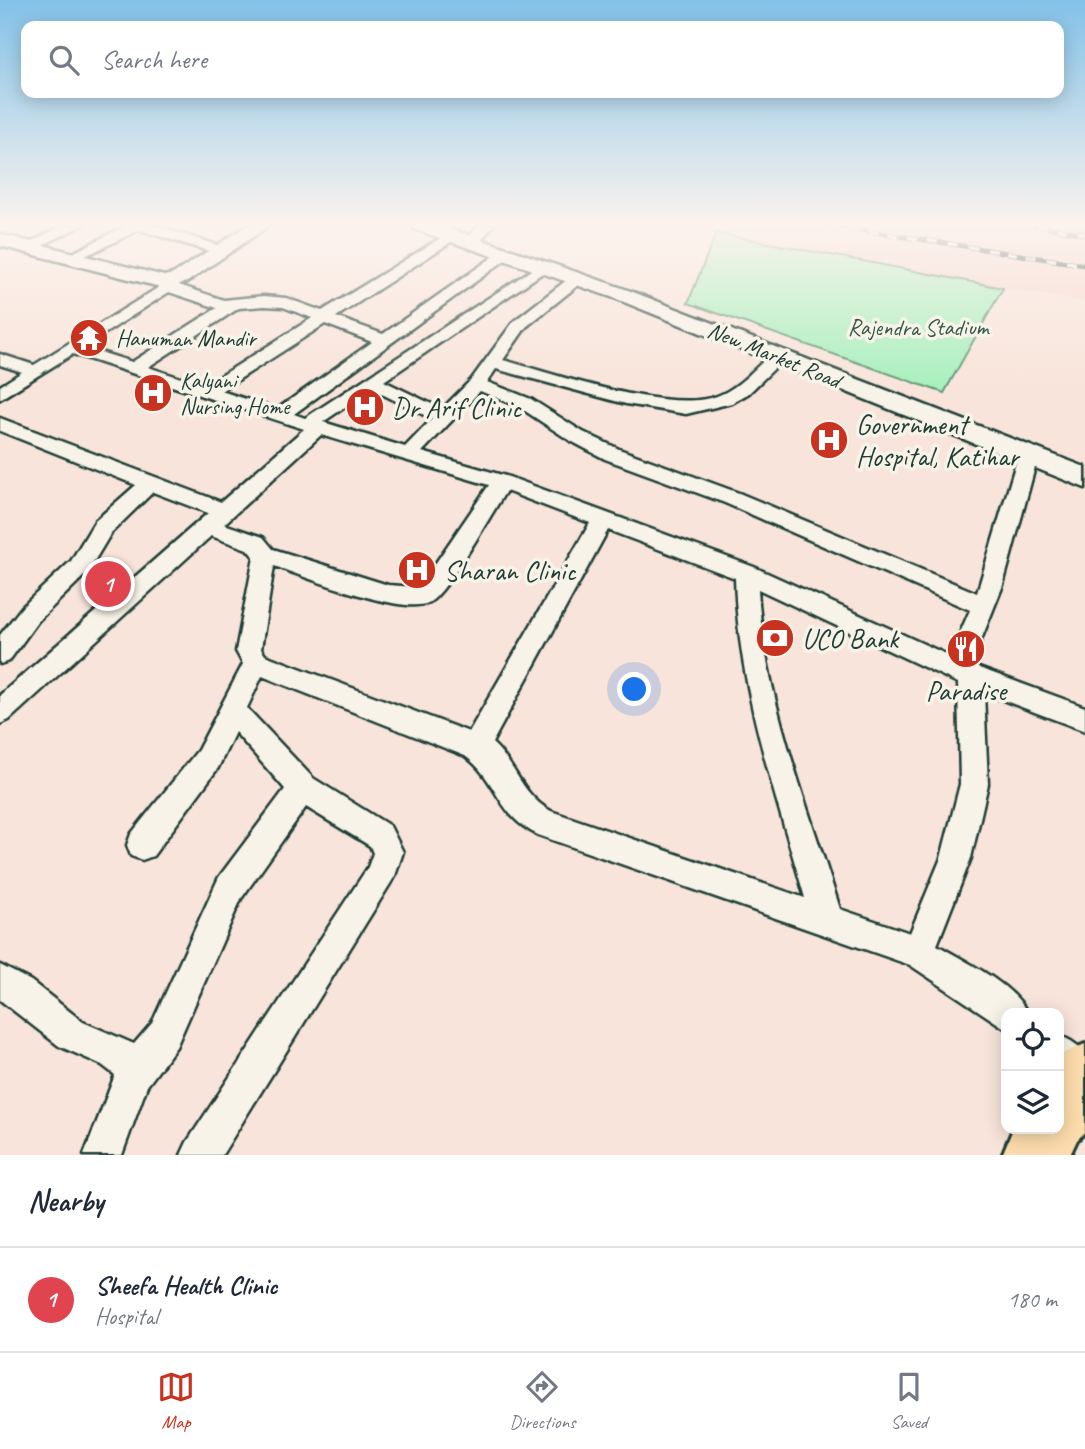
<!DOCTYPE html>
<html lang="en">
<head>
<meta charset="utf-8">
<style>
  body { margin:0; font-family:Caveat,sans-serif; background:#f6f6f7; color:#1f2937 }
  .controls { position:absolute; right:21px; bottom:21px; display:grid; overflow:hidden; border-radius:14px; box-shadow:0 4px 18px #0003 }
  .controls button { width:63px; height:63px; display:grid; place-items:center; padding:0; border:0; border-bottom:2px solid #e0e1e3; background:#fff; color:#1f2937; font:35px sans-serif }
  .you { position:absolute; left:635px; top:690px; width:24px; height:24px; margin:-18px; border:5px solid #fff; border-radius:50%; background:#1a73e8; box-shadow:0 0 0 10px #1a73e833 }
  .badge { display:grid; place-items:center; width:46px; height:46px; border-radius:50%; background:#c8321e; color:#fff; font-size:23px; font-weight:700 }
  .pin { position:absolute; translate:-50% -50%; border:4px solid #fff; box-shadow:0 2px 7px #0006 }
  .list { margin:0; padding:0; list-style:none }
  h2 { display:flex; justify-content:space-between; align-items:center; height:91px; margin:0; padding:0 28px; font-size:30px }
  h2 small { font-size:23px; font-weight:400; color:#747a83 }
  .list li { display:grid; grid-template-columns:46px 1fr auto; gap:21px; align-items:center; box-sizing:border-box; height:105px; padding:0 28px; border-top:2px solid #e0e1e3 }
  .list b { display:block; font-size:26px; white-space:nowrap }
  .list p { margin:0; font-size:23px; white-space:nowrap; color:#747a83 }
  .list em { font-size:23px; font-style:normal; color:#747a83 }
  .icon { flex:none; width:38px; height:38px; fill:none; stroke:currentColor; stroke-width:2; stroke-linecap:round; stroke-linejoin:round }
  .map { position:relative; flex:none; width:1085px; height:1155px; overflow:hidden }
  .search { position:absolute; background:#fff; box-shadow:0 4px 18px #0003; left:21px; right:21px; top:21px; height:77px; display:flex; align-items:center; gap:18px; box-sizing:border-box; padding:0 24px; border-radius:14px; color:#747a83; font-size:26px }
  .sheet { height:196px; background:#fff }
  nav { display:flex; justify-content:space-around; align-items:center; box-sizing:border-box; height:98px; border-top:2px solid #e0e1e3; background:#fff; font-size:19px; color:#747a83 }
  nav a { display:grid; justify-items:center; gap:4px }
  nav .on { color:#c8321e }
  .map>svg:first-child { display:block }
  .built { fill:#f5d7cd }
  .green { fill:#a8f0bd; stroke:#649678; stroke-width:2 }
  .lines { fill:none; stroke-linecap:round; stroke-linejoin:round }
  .street-casing { stroke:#1f3d34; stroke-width:5 }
  .secondary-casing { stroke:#1f3d34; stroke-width:5 }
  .highway-casing { stroke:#1f3d34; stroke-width:6 }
  .street { fill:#f7f3e8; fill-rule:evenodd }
  .secondary { fill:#f7f3e8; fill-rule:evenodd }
  .highway { fill:#fcdcac; fill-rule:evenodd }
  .rail-casing { stroke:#1f3d34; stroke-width:5 }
  .rail { stroke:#f7f3e8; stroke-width:3.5; stroke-dasharray:10; stroke-linecap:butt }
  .labels { text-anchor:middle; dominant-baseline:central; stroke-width:7; stroke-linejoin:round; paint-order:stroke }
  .far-park-label { font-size:23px; fill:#345849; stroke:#f7f3e8 }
  .far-poi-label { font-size:23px; fill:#1f3d34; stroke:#f7f3e8; text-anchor:start }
  .far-street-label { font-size:23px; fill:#1f3d34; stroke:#f7f3e8 }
  .poi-label { font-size:28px; fill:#1f3d34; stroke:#f7f3e8; text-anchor:start }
</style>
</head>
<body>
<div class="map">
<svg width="1085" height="1155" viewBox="0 0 1085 1155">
  <rect width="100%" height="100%" fill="#f8e4da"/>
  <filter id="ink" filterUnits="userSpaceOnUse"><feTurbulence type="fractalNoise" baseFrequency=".0143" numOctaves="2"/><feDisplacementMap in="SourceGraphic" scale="14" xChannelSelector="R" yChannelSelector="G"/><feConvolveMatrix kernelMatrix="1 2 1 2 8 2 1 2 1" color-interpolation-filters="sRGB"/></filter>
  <g filter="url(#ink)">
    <!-- built -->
    <path class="built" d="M676,225h409v77l-82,-14z"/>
    <!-- green -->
    <path class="green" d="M716,233l287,55 -59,105 -256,-90z"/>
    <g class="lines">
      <!-- street casing -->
      <g class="street-casing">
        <g id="street">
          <path d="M64,225h19l-48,24h-10l-2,-3z"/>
          <path d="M127,225h26l74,23 2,3 -7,4 -83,-25 -62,30 -5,1 -7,-4z"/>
          <path d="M479,225h15l-18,21h-10l-2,-3z"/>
          <path d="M452,231l7,4 -2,3 -121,79 47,17 117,-82 5,-1 7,4 -218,159 11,4 237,-155 5,1 2,3 -2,3 -163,111 58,28 29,-29 43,-59 58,-45h10l2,3 -2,3 -56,45 -23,33c52,14 165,54 214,36 22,-8 38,-28 55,-43h12l2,4 -37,36 -17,10 -46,11 -60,-10 -130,-35 -9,13 44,17 52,33 36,17 120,44 238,100 41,-137 3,-5h14l3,5 -35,129 -32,80 114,42v24l-101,-38 4,91 -17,74 -34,87c26,15 79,41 90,68h-21v16l-96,-64 -372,-130c-42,-20 -39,-54 -73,-79l-203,-80 -15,32 66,70 77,48 13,26 -8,24 -173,279h-41l6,-13 181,-275 5,-14 -3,-7 -64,-39 -65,92 -65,148 -29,39 -25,69h-38l31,-80 -13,-10 -43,-19 -59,-46v-35l31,16 52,41 51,22 18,-21 67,-146 66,-88 -50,-57 -17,36 -65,88 -11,4 -11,-4 -4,-11 4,-11 67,-84 45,-86 -7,-13 18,-94 -7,-8 -36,-13 -202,184 -9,4v-29l208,-182 -55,-21 -42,41 -24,40 -49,48 -29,40 -9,3v-29l22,-28 49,-46 24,-40 41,-36 -136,-54v-13l221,84 83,-73 -231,-75 -73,45v-13l22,-14 -22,-7v-11l34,11 146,-91 7,4 -8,7 45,15 40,-4 22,2 36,13zM169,292l48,16 -85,54 -48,-15zM264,306l19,1 29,11 -107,68 -57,-19 91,-59zM325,324l47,18 -95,67 -56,-18zM372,389l60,30 -27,28 -82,-25zM480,391l39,16 50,33 36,19 120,44 245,107 -20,46 -196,-89 -245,-90 -87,-25zM321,435l168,50 -67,98 -7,4 -27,-2 -115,-36 -10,-12 -39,-13zM506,491l84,32 -121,209 -204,-77 -4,-6 13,-83c29,10 132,51 156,36 19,-12 61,-88 76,-111zM608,530l127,48c3,110 40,214 70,320l-254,-87c-30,-16 -35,-47 -59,-68zM758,589l200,94 2,101 -19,74 -31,75 -70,-24c-32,-103 -76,-212 -82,-320z"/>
          <path d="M1059,1035l12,6 14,10v41l-13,-5 -13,-11z"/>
        </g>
      </g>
      <!-- secondary casing -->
      <g class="secondary-casing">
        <g id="secondary">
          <path d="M248,225h22l-83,57 -23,6 -164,-42v-12l164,42 9,-2z"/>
          <path d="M412,225h28l188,65 457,177v21l-471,-190 -200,-69z"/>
        </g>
      </g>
      <!-- highway casing -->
      <g class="highway-casing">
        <path id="highway" d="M1085,1044v88l-8,8 -7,15h-68l11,-26h46v-69l5,-7z"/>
      </g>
      <!-- street -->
      <use href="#street" class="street"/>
      <!-- secondary -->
      <use href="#secondary" class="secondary"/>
      <!-- highway -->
      <use href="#highway" class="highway"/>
      <!-- rail casing -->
      <g class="rail-casing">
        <g id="rail">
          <path d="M829,225l256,40"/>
          <path d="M1037,225l48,9"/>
        </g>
      </g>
      <!-- rail -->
      <use href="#rail" class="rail"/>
    </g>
  </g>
  <!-- sky -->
  <linearGradient id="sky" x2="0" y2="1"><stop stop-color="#82c2e8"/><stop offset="0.58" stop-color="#fcf3ee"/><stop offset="1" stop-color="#fcf3ee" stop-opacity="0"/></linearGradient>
  <rect width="1085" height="387" fill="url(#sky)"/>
  <!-- icons -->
  <defs>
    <g id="temple-disc" transform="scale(2.0125)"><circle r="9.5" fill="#c8321e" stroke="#f7f3e8"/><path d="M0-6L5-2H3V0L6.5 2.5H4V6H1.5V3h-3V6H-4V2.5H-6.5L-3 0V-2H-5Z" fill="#fff"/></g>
    <g id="hospital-disc" transform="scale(2.0125)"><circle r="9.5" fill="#c8321e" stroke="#f7f3e8"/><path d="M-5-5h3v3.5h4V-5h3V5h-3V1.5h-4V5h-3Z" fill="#fff"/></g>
    <g id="bank-disc" transform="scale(2.0125)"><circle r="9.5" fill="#c8321e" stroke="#f7f3e8"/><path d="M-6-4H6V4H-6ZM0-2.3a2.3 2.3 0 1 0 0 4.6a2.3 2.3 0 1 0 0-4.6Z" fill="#fff"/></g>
    <g id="restaurant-disc" transform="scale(2.0125)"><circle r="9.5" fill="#c8321e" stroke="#f7f3e8"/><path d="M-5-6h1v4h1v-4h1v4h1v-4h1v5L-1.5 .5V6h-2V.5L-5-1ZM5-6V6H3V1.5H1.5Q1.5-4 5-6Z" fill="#fff"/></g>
  </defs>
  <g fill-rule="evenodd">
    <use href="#temple-disc" x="89" y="338"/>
    <use href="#hospital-disc" x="153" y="393"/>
    <use href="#hospital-disc" x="365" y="407"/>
    <use href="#hospital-disc" x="829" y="440"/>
    <use href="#hospital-disc" x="417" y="570"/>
    <use href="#bank-disc" x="775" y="638"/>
    <use href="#restaurant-disc" x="966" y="649"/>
  </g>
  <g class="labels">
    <!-- far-park labels -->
    <g class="far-park-label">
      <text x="918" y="327">Rajendra Stadium</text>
    </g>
    <!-- far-poi labels -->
    <g class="far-poi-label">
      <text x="116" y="338">Hanuman Mandir</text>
      <text x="180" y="380">Kalyani<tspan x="180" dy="26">Nursing Home</tspan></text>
    </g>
    <!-- far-street labels -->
    <g class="far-street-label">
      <text transform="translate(774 355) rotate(22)">New Market Road</text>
    </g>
    <!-- poi labels -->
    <g class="poi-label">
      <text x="392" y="407">Dr Arif Clinic</text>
      <text x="856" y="424">Government<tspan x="856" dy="32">Hospital, Katihar</tspan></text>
      <text x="444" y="570">Sharan Clinic</text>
      <text x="802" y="638">UCO Bank</text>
      <text x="966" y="690" text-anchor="middle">Paradise</text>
    </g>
  </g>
</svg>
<div class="controls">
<button><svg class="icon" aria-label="locate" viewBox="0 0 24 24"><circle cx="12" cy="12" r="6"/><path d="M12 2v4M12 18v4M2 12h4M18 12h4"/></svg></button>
<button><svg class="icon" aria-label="layers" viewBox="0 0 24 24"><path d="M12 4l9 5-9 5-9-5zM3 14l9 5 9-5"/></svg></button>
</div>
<div class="you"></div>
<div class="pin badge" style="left:108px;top:584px;background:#e0444e">1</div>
<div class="search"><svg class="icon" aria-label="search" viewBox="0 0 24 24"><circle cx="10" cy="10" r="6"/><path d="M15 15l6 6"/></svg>Search here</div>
</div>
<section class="sheet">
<h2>Nearby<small></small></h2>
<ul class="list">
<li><span class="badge" style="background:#e0444e">1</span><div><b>Sheefa Health Clinic</b><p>Hospital</p></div><em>180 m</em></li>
</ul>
</section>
<nav>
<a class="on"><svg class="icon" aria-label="map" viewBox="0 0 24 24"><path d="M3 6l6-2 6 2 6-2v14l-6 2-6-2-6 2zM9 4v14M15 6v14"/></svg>Map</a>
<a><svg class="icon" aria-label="directions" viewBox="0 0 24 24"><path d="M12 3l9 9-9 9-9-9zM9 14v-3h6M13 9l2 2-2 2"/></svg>Directions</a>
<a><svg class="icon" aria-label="saved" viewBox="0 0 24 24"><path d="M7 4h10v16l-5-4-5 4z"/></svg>Saved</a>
</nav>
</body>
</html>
